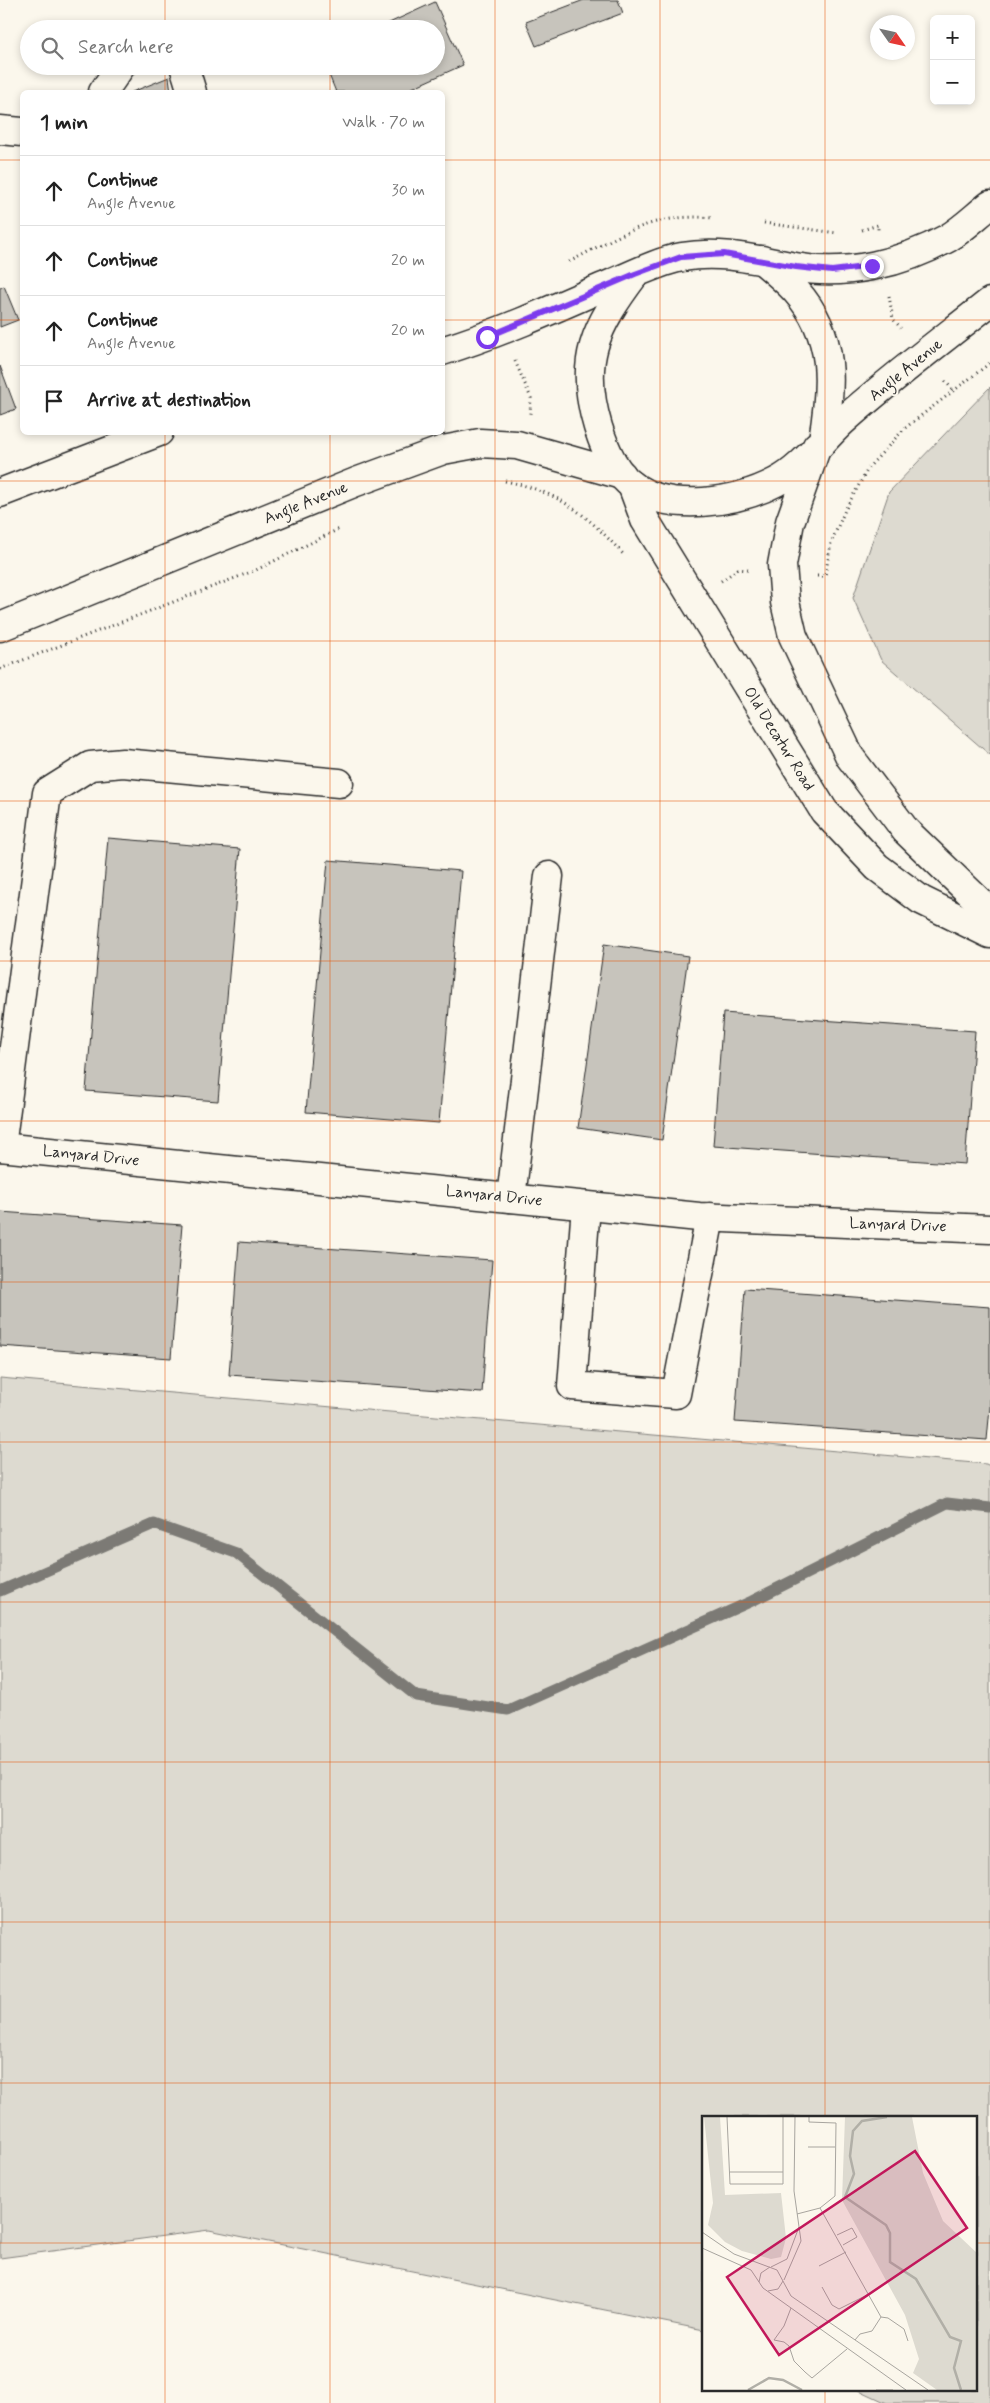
<!DOCTYPE html>
<html lang="en">
<head>
<meta charset="utf-8">
<style>
  body { margin:0; font-family:Mynerve,sans-serif; background:#f6f6f6; color:#222 }
  .controls { position:absolute; right:15px; top:15px; display:grid; overflow:hidden; border-radius:8px; box-shadow:0 2px 8px #0003 }
  .controls button { width:45px; height:45px; display:grid; place-items:center; padding:0; border:0; border-bottom:1px solid #e0e0e0; background:#fff; color:#222; font:25px sans-serif }
  .compass { position:absolute; left:870px; top:15px; width:45px; height:45px; border-radius:50%; background:#fff; box-shadow:0 2px 8px #0003; rotate:124deg }
  .stop { position:absolute; width:15px; height:15px; margin:-11px; border:4px solid #7c3aed; border-radius:50%; background:#fff }
  .stop.end { background:#7c3aed; border-color:#fff; box-shadow:0 1px 5px #0008 }
  .list { margin:0; padding:0; list-style:none }
  h2 { display:flex; justify-content:space-between; align-items:center; height:65px; margin:0; padding:0 20px; font-size:21px }
  h2 small { font-size:16px; font-weight:400; color:#767676 }
  .list li { display:grid; grid-template-columns:32px 1fr auto; gap:15px; align-items:center; box-sizing:border-box; height:70px; padding:0 20px; border-top:1px solid #e0e0e0 }
  .list b { display:block; font-size:19px; white-space:nowrap }
  .list p { margin:0; font-size:16px; white-space:nowrap; color:#767676 }
  .list em { font-size:16px; font-style:normal; color:#767676 }
  .icon { flex:none; width:28px; height:28px; fill:none; stroke:currentColor; stroke-width:2; stroke-linecap:round; stroke-linejoin:round }
  .map { position:relative; flex:none; width:990px; height:2403px; overflow:hidden }
  .search { position:absolute; background:#fff; box-shadow:0 2px 8px #0003; left:20px; top:20px; width:425px; height:55px; display:flex; align-items:center; gap:12px; box-sizing:border-box; padding:0 18px; border-radius:28px; color:#767676; font-size:19px }
  .panel { position:absolute; background:#fff; box-shadow:0 2px 8px #0003; left:20px; top:90px; width:425px; height:345px; border-radius:8px }
  .map>svg:first-child { display:block }
  .green { fill:#dddad0; stroke:#84827e }
  .lines { fill:none; stroke-linecap:round; stroke-linejoin:round }
  .stream { stroke:#7b7a75; stroke-width:11 }
  .building { fill:#c7c4bc; stroke:#2b2b2b }
  .minor-casing { stroke:#2b2b2b; stroke-width:31 }
  .major-casing { stroke:#2b2b2b; stroke-width:31 }
  .path { stroke:#2b2b2b; stroke-width:3; stroke-dasharray:1 4; stroke-linecap:butt }
  .minor { stroke:#fbf7ec; stroke-width:28 }
  .major { stroke:#fbf7ec; stroke-width:28 }
  .route { stroke:#7c3aed; stroke-width:6 }
  .grid { fill:none; stroke:#e8590c; stroke-width:1; stroke-opacity:0.55 }
  .labels { text-anchor:middle; dominant-baseline:central; stroke-width:4; stroke-linejoin:round; paint-order:stroke }
  .street-label { font-size:16px; fill:#2b2b2b; stroke:#fbf7ec }
  .inset-river { fill:none; stroke:#b1afa7; stroke-width:2.5 }
  .inset-road { fill:none; stroke:#a8a59f; stroke-width:1 }
  .view { fill:#c2185b; fill-opacity:0.15; stroke:#c2185b; stroke-width:2.5 }
  .inset-edge { fill:none; stroke:#2b2b2b; stroke-width:2.5 }
</style>
</head>
<body>
<div class="map">
<svg width="990" height="2403" viewBox="0 0 990 2403">
  <rect width="100%" height="100%" fill="#fbf7ec"/>
  <filter id="ink" filterUnits="userSpaceOnUse"><feTurbulence type="fractalNoise" baseFrequency=".02" numOctaves="2"/><feDisplacementMap in="SourceGraphic" scale="10" xChannelSelector="R" yChannelSelector="G"/><feConvolveMatrix kernelMatrix="1 2 1 2 8 2 1 2 1" color-interpolation-filters="sRGB"/></filter>
  <g filter="url(#ink)">
    <!-- green -->
    <g class="green">
      <path d="M990,387v368l-109,-95 -28,-62 36,-106z"/>
      <path d="M0,1378l986,86 4,2v937h-103l-30,-14h119v-272h-272v213l-495,-100 -209,28z"/>
    </g>
    <g class="lines">
      <!-- stream -->
      <path class="stream" d="M0,1591l154,-67 82,29 180,143 92,14 244,-109 195,-98 43,5"/>
    </g>
    <!-- building -->
    <g class="building">
      <path d="M584,0h34l5,13 -87,33 -10,-24z"/>
      <path d="M435,2l28,63 -60,27h-67l-9,-22 10,-4h99v-37h-60z"/>
      <path d="M169,77l2,15h-39z"/>
      <path d="M4,286l14,34 -18,7v-39z"/>
      <path d="M0,366l16,43 -16,6z"/>
      <path d="M108,838l132,11 -22,252 -132,-10z"/>
      <path d="M328,860l133,11 -22,252 -133,-11z"/>
      <path d="M604,944l84,12 -26,184 -84,-12z"/>
      <path d="M723,1013l252,18 -10,133 -252,-18z"/>
      <path d="M0,1212l182,13 -11,133 -171,-12z"/>
      <path d="M239,1242l253,18 -10,133 -253,-18z"/>
      <path d="M745,1289l245,18v100l-3,33 -252,-18z"/>
    </g>
    <g class="lines">
      <!-- minor casing -->
      <g class="minor-casing">
        <g id="minor">
          <path d="M184,66l8,26"/>
          <path d="M103,92l18,-26"/>
          <path d="M0,130l22,2"/>
          <path d="M817,446l-27,76 -8,43 3,37 8,34 57,121 56,74 84,81"/>
          <path d="M632,485l13,35 179,291 53,56 44,33 69,34"/>
          <path d="M0,1147l699,70 291,12"/>
          <path d="M1,1147l46,-354 43,-27 33,-3 216,20"/>
          <path d="M511,1198l38,-322"/>
          <path d="M586,1206l-14,180 104,8 34,-177"/>
        </g>
      </g>
      <!-- major casing -->
      <g class="major-casing">
        <g id="major">
          <path d="M762,260c12,10 24,20 34,31 40,45 36,94 27,149"/>
          <path d="M635,274c-40,53 -57,87 -37,153 6,19 17,46 34,58 37,29 106,17 144,-3 27,-14 45,-41 67,-61 47,-42 98,-80 147,-119"/>
          <path d="M442,351c55,-17 107,-40 159,-63 25,-10 55,-26 81,-31 39,-7 75,3 113,10 50,10 108,-4 153,-29 15,-9 28,-22 42,-33"/>
          <path d="M0,493l159,-61"/>
          <path d="M0,627l356,-145 87,-32 37,-7 37,2 105,30"/>
        </g>
      </g>
      <!-- path -->
      <g class="path">
        <path d="M764,223l73,10"/>
        <path d="M862,230l16,-5v5"/>
        <path d="M569,262c50,-26 85,-50 144,-44"/>
        <path d="M889,296l4,23 8,9"/>
        <path d="M515,361l16,37 -1,16"/>
        <path d="M945,381l10,11"/>
        <path d="M505,481c56,11 82,34 119,74"/>
        <path d="M817,576h8l6,-33 14,-33 24,-43 36,-39 85,-65"/>
        <path d="M721,581l17,-12 10,1"/>
        <path d="M0,669l256,-99 85,-42"/>
      </g>
      <!-- minor -->
      <use href="#minor" class="minor"/>
      <!-- major -->
      <use href="#major" class="major"/>
    </g>
  </g>
  <g class="lines" filter="url(#ink)">
    <!-- route -->
    <path class="route" d="M487,337l148,-63 46,-17 43,-3 72,13 36,4 40,-5"/>
  </g>
  <!-- grid -->
  <path class="grid" d="M165,0v29M330,0v29M495,0v2403M660,0v2403M825,0v2117M165,66v26M330,66v26M0,160h22M442,160h548M0,320h22M442,320h548M165,432v1971M330,432v1971M0,481h990M0,641h990M0,801h990M0,961h990M0,1121h990M0,1282h990M0,1442h990M0,1602h990M0,1762h990M0,1922h990M0,2083h990M0,2243h704M976,2243h14M825,2389v14"/>
  <g class="labels">
    <!-- street labels -->
    <g class="street-label">
      <text transform="translate(906 370) rotate(-39)">Angle Avenue</text>
      <text transform="translate(306 503) rotate(-22)">Angle Avenue</text>
      <text transform="translate(779 739) rotate(58)">Old Decatur Road</text>
      <text transform="translate(91 1156) rotate(6)">Lanyard Drive</text>
      <text transform="translate(494 1196) rotate(6)">Lanyard Drive</text>
      <text transform="translate(898 1225) rotate(2)">Lanyard Drive</text>
    </g>
  </g>
  <!-- overview -->
  <g transform="translate(702 2116)">
    <rect width="275" height="275" fill="#fbf7ec"/>
    <path d="M2,1h16l5,78 56,-2 5,45 -5,19 -10,2 -29,-8 -17,-9 -17,-17 5,-22zM143,1h67l11,56 20,48 34,32v137h-40l-24,-17 6,-14 -14,-44 -63,-115z" fill="#dddad0"/>
    <path class="inset-river" d="M185,1l-25,4 -9,10 -3,25 4,18 -9,23 41,28 4,8v29l26,17 34,58 11,4 -7,27 7,22M46,274l21,-12 14,2 19,10"/>
    <path class="inset-road" d="M25,1l3,67h53v-12M106,31h27M28,56h53v-55M118,92l61,109 -9,14 -12,3 -5,6M95,98l23,-6 15,-12 1,-73 -27,-1v-5M0,116l32,22 43,16 14,26 137,94M135,119l15,-7 5,9 -14,8M0,132l49,22 12,18 143,102M117,150l27,-14M69,151l16,-8 12,-32M82,164l17,-39 -7,-50 1,-74M57,166l2,-9 9,-6M120,171l10,18 7,4 30,-15M66,175l10,-2 5,-8M89,192l-7,18 -10,14 10,2 5,4 5,15 11,11 7,6 35,-29M179,201l7,1 16,11 4,12M174,274h17"/>
    <path class="view" d="M213,35l52,77 -188,127 -52,-78z"/>
    <rect width="275" height="275" class="inset-edge"/>
  </g>
</svg>
<div class="controls">
<button>+</button>
<button>−</button>
</div>
<svg class="compass" viewBox="-18 -18 36 36"><path d="M0-13l5 13h-10z" fill="#e53935"/><path d="M0 13l5-13h-10z" fill="#767676"/></svg>
<div class="stop" style="left:487px;top:337px"></div>
<div class="stop end" style="left:872px;top:266px"></div>
<div class="search"><svg class="icon" aria-label="search" viewBox="0 0 24 24"><circle cx="10" cy="10" r="6"/><path d="M15 15l6 6"/></svg>Search here</div>
<section class="panel">
<h2>1 min<small>Walk · 70 m</small></h2>
<ul class="list">
<li><svg class="icon" aria-label="ahead" viewBox="0 0 24 24"><path d="M12 20V5M6 11l6-6 6 6"/></svg><div><b>Continue</b><p>Angle Avenue</p></div><em>30 m</em></li>
<li><svg class="icon" aria-label="ahead" viewBox="0 0 24 24"><path d="M12 20V5M6 11l6-6 6 6"/></svg><div><b>Continue</b></div><em>20 m</em></li>
<li><svg class="icon" aria-label="ahead" viewBox="0 0 24 24"><path d="M12 20V5M6 11l6-6 6 6"/></svg><div><b>Continue</b><p>Angle Avenue</p></div><em>20 m</em></li>
<li><svg class="icon" aria-label="arrive" viewBox="0 0 24 24"><path d="M6 21V4h12l-3 4 3 4H6"/></svg><div><b>Arrive at destination</b></div></li>
</ul>
</section>
</div>
</body>
</html>
